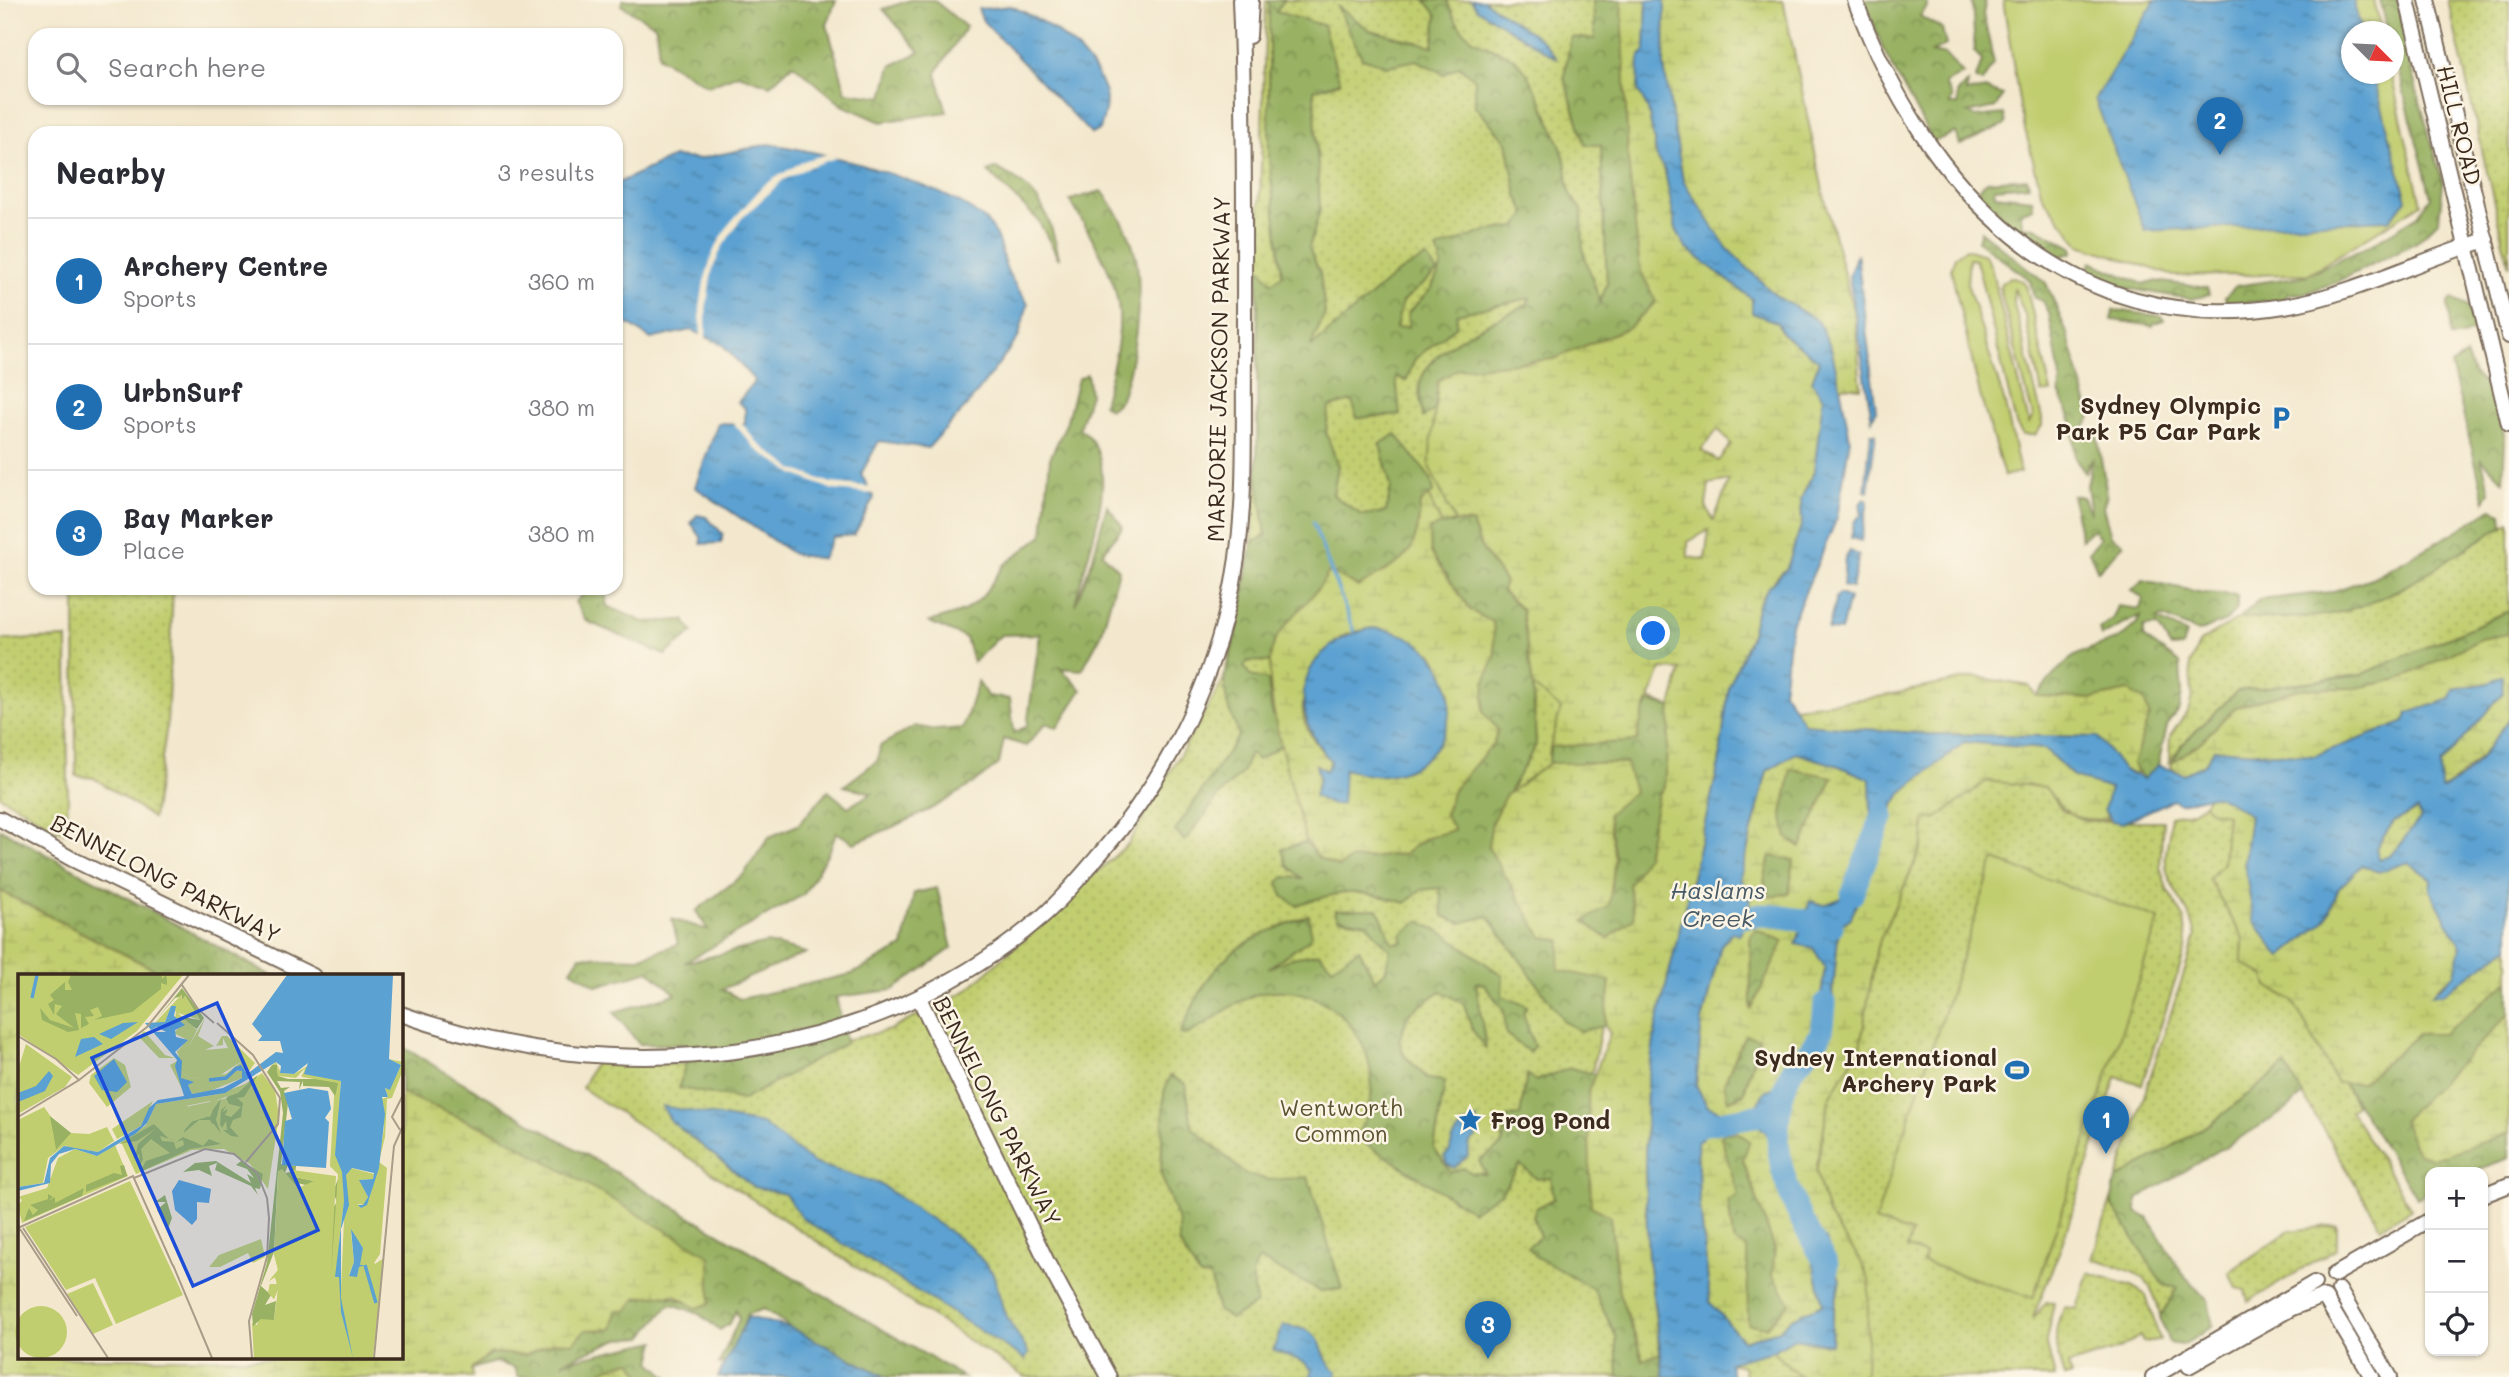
<!DOCTYPE html>
<html lang="en">
<head>
<meta charset="utf-8">
<style>
  body { margin:0; font-family:Mali,sans-serif; background:#f7f7f7; color:#2b2b33 }
  .controls { position:absolute; right:21px; bottom:21px; display:grid; overflow:hidden; border-radius:14px; box-shadow:0 2px 5px #0004 }
  .controls button { width:63px; height:63px; display:grid; place-items:center; padding:0; border:0; border-bottom:2px solid #e1e1e2; background:#fff; color:#2b2b33; font:35px sans-serif }
  .compass { position:absolute; left:2341px; top:21px; width:63px; height:63px; border-radius:50%; background:#fff; box-shadow:0 2px 5px #0004; rotate:114deg }
  .you { position:absolute; left:1654px; top:634px; width:24px; height:24px; margin:-18px; border:5px solid #fff; border-radius:50%; background:#1a73e8; box-shadow:0 0 0 10px #1a73e833 }
  .badge { display:grid; place-items:center; width:46px; height:46px; border-radius:50%; background:#1f6fb2; color:#fff; font-size:23px; font-weight:700 }
  .pin { position:absolute; translate:-50% -58px; filter:drop-shadow(0 2px 4px #0008) }
  .pin::after { content:''; position:absolute; top:37px; width:24px; height:21px; background:inherit; clip-path:polygon(0 0,100% 0,50% 100%) }
  .list { margin:0; padding:0; list-style:none }
  h2 { display:flex; justify-content:space-between; align-items:center; height:91px; margin:0; padding:0 28px; font-size:30px }
  h2 small { font-size:23px; font-weight:400; color:#7c7c81 }
  .list li { display:grid; grid-template-columns:46px 1fr auto; gap:21px; align-items:center; box-sizing:border-box; height:126px; padding:0 28px; border-top:2px solid #e1e1e2 }
  .list b { display:block; font-size:26px; white-space:nowrap }
  .list p { margin:0; font-size:23px; white-space:nowrap; color:#7c7c81 }
  .list em { font-size:23px; font-style:normal; color:#7c7c81 }
  .icon { flex:none; width:38px; height:38px; fill:none; stroke:currentColor; stroke-width:2; stroke-linecap:round; stroke-linejoin:round }
  .map { position:relative; flex:none; width:2509px; height:1377px; overflow:hidden }
  .search { position:absolute; background:#fff; box-shadow:0 2px 5px #0004; left:28px; top:28px; width:595px; height:77px; display:flex; align-items:center; gap:18px; box-sizing:border-box; padding:0 24px; border-radius:21px; color:#7c7c81; font-size:26px }
  .panel { position:absolute; background:#fff; box-shadow:0 2px 5px #0004; left:28px; top:126px; width:595px; height:469px; border-radius:21px }
  .map>svg:first-child { display:block }
  .green { fill:url(#green-dots); stroke:#7e7c47; stroke-width:2 }
  .forest { fill:url(#forest-crowns); stroke:#6a6e40; stroke-width:2 }
  .wetland { fill:url(#wetland-marsh); stroke:#7e7c47; stroke-width:2; fill-rule:evenodd }
  .pitch { fill:#c1ce70; stroke:#7e7c47; stroke-width:2 }
  .water { fill:url(#water-ripples); stroke:#4b6678; stroke-width:2; fill-rule:evenodd }
  .pier { fill:#f3e8ce }
  .lines { fill:none; stroke-linecap:round; stroke-linejoin:round }
  .stream { stroke:#5ba1d1; stroke-width:3.5 }
  .river { stroke:#5ba1d1; stroke-width:23 }
  .minor-casing { stroke:#7b6c5c; stroke-width:18 }
  .minor { stroke:#fff; stroke-width:14 }
  .labels { text-anchor:middle; dominant-baseline:central; stroke-width:5; stroke-linejoin:round; paint-order:stroke }
  .street-label { font-size:23px; fill:#3b2a1e; stroke:#fcf5e5 }
  .poi-label { font-size:23px; font-weight:bold; fill:#3b2a1e; stroke:#fcf5e5; text-anchor:end }
  .park-label { font-size:23px; fill:#5c5332; stroke:#fcf5e5 }
  .water-label { font-size:24px; font-style:italic; fill:#485a66; stroke:#fcf5e5 }
  .inset-river { fill:none; stroke:#5ba1d1; stroke-width:3.5 }
  .inset-road { fill:none; stroke:#a99c88; stroke-width:2 }
  .view { fill:#1d4ed8; fill-opacity:0.15; stroke:#1d4ed8; stroke-width:3.5 }
  .inset-edge { fill:none; stroke:#3b2a1e; stroke-width:3.5 }
</style>
</head>
<body>
<div class="map">
<svg width="2509" height="1377" viewBox="0 0 2509 1377">
  <defs>
    <pattern id="green-dots" width="8" height="8" patternUnits="userSpaceOnUse" patternTransform="scale(1.75)"><rect width="8" height="8" fill="#c1ce70"/><path d="M2 2h.1M6 6h.1" fill="none" stroke="#a7b161" stroke-width="1.8" stroke-linecap="round"/></pattern>
    <pattern id="forest-crowns" width="20" height="18" patternUnits="userSpaceOnUse" patternTransform="scale(1.75)"><rect width="20" height="18" fill="#98b162"/><path d="M2 6a3 3 0 1 1 6 0M12 15a3 3 0 1 1 6 0" fill="none" stroke="#7d9050"/></pattern>
    <pattern id="wetland-marsh" width="20" height="14" patternUnits="userSpaceOnUse" patternTransform="scale(1.75)"><rect width="20" height="14" fill="#c1ce70"/><path d="M1 5h8M5 5V1M11 12h8M15 12V8" fill="none" stroke="#a7b161"/></pattern>
    <pattern id="water-ripples" width="26" height="14" patternUnits="userSpaceOnUse" patternTransform="scale(1.75)"><rect width="26" height="14" fill="#5ba1d1"/><path d="M2 4q2-2 4 0t4 0M15 11q2-2 4 0t4 0" fill="none" stroke="#4c83a9"/></pattern>
  </defs>
  <rect width="100%" height="100%" fill="#fcf5e5"/>
  <filter id="ink" filterUnits="userSpaceOnUse"><feTurbulence type="fractalNoise" baseFrequency=".0143" numOctaves="2"/><feDisplacementMap in="SourceGraphic" scale="14" xChannelSelector="R" yChannelSelector="G"/><feConvolveMatrix kernelMatrix="1 2 1 2 8 2 1 2 1" color-interpolation-filters="sRGB"/></filter>
  <filter id="wash" filterUnits="userSpaceOnUse"><feTurbulence type="fractalNoise" baseFrequency=".00686" numOctaves="4" result="noise"/><feDisplacementMap in="SourceGraphic" scale="28" xChannelSelector="R" yChannelSelector="G"/><feGaussianBlur stdDeviation="1.57" result="paint"/><feColorMatrix in="noise" values="0 0 0 0 0 0 0 0 0 0 0 0 0 0 0 0 0 1.4 0 .05"/><feComposite in="paint" operator="in"/></filter>
  <g filter="url(#wash)">
    <rect width="100%" height="100%" fill="#f3e8ce"/>
    <!-- green -->
    <g class="green">
      <path d="M1266,0h356l19,316 -87,43 -82,8 56,284 143,56 -63,232 2,42 -22,112 68,284h-631l-443,-289 13,-26 141,3 154,-35 76,-39 162,-147 96,-165 28,-135 5,-70 1,-208z"/>
      <path d="M2448,0h61v266l-7,-28z"/>
      <path d="M2509,522v89l-148,64 -124,16 -55,54 -13,17 1,-26 19,-27 3,-14 -2,-31 10,-22 40,-24h38l68,-7 53,-21z"/>
      <path d="M75,588h98l-6,137 -14,93 -59,-40 -18,-2z"/>
      <path d="M67,638l1,163 -4,32 -64,-37v-156z"/>
      <path d="M1986,781l59,6 18,24 24,10h76l-3,45 7,23 17,29 3,27 -45,139 -26,-7 -55,170 -29,73 14,-18 8,1 -8,38 9,36h-197l8,-5 -6,-113 -32,-44 -12,-44 13,-72 31,-52 17,-101 46,-101 2,-26 12,-1z"/>
      <path d="M2204,804l6,6 17,5 -4,49 -14,15 34,59 -1,25 23,13 3,10 25,15 44,82h7l12,22 -6,5 61,99 -30,18 -96,-162 -73,58 -95,56 79,-243c-5,-27 -23,-41 -29,-65 -5,-18 5,-36 3,-55l21,-4z"/>
      <path d="M2113,1194v12l65,82 -18,29c-9,-48 -26,-44 -68,-58z"/>
      <path d="M2337,1225v23l-89,54 -3,-12 -9,-2 -7,-16 60,-41z"/>
      <path d="M2088,1272l43,14 15,9 14,45 -17,2 -3,-6 -21,13 -51,16 3,10 -7,2c-8,-24 -14,-47 1,-70l12,2z"/>
      <path d="M1773,1351l28,26h-56l-2,-11 -15,-3z"/>
    </g>
    <!-- forest -->
    <g class="forest">
      <path d="M623,0h213l-9,25 19,67 37,5 8,-31 29,-14 -37,-43 28,-9h23l32,27 -30,46 11,39 -66,10 -39,-17 -49,-41 -23,21 -32,-11 -30,12 -49,-29 -3,-31 -35,-21z"/>
      <path d="M1269,0h15l-8,12 47,13 17,57 -26,8 6,120 -11,38 11,25 5,40 -15,35 86,-74 30,-17 11,15 -35,30 -6,26 12,-1v-14l23,-24 11,-23 -5,-17 49,-18 30,-4 10,-13 -9,-19 -10,-53 -32,-36v-26l-16,-14 -15,8 -27,-14 -30,6 -25,-8 -25,-52 33,24 63,16 4,-31 -12,-15h22c20,60 53,36 79,72 9,13 36,74 39,89 5,23 -1,29 17,48l1,42 17,51 7,-18 -6,-139h-16l-21,-68 7,-40 24,2 -2,-39h29l6,160 12,109 16,32 -26,26 -76,32 -96,10 -20,12 -3,29 -12,7c-1,-10 -5,-24 -3,-33 8,-38 76,-64 107,-79l3,-7 -73,16 -1,12 -41,33 -9,22 -10,-5 4,39 -43,3 -5,-17 -23,6 -3,25 12,34 -5,29 29,20 24,-3 5,-25 -11,-43 16,-10 35,45 3,13 -14,12c-2,56 -17,56 -62,83l-29,-14 -12,21 -43,47 -3,21 -23,-1 -4,6 7,9 17,4 3,28 12,36 -26,16 -7,-7 -8,20 -21,20 -36,48 -10,-10 64,-96 -12,-31 -3,-25 15,-56 13,-80 14,-7 -9,-62 1,-208 14,17 10,-8 -13,-115z"/>
      <path d="M1864,0h62l1,7 -7,9 22,13 4,16 -14,7 14,3 17,19 -18,10 7,14 -2,7h8l-1,-12 11,-10 -2,9 21,-3 16,6 -7,12 -29,6 8,4 29,-3 2,10 -46,21 -4,-13 -23,10 -50,-93z"/>
      <path d="M1972,0h14l-3,14 11,49 -12,19 -6,-4 6,-17 -7,-9z"/>
      <path d="M2380,0h17l15,73 31,110 -4,37 -22,22 -79,39 -32,12 -17,1 -7,6 -55,4 -2,-7 11,-11 67,-10 64,-29 51,-31 13,-19 -37,-143v-22l-6,-1z"/>
      <path d="M996,168c43,21 54,44 63,91l-21,-39 -50,-48z"/>
      <path d="M2027,178l2,7 -35,3 1,7 37,4 1,9 -13,5 3,13 12,1 37,20 1,5 -16,6 -47,-33 -33,-35 10,-9z"/>
      <path d="M1102,191c17,22 31,45 35,73 5,36 -3,100 -16,134 -2,5 -7,8 -11,11l-7,-5c7,-27 18,-61 16,-90 -2,-41 -30,-80 -49,-114z"/>
      <path d="M1981,231l65,52 21,50 24,84 -10,17 16,1 10,59 -4,13 8,29 13,8 -26,27 -9,-19 11,-14 -7,-9 -12,10 -9,-44 10,2 9,17 -4,-29 6,-27 -8,15 -10,-16 -2,-33 -14,-32 2,-9 -12,-70 -6,-12 -9,-3 -4,-18 -52,-39z"/>
      <path d="M2091,262l52,22 11,-3 53,7 2,7 -18,4 -72,-12 -30,-18z"/>
      <path d="M2452,298l16,8 9,24 -17,7h-9l-3,-32z"/>
      <path d="M2113,310l47,6 4,4 -10,3 -1,3 -41,-6z"/>
      <path d="M2466,355l8,20 21,19 10,45 -2,42 -22,-23 9,33 -5,10 -34,-136z"/>
      <path d="M1087,374l3,20 -11,34c50,34 5,130 -4,177l17,-44 15,-56 16,22 -21,26 17,17 -18,65 -19,35 -22,-2 22,22 -25,38 -11,-5 -20,23 -22,-7 -5,25c-45,37 -92,58 -145,79l-18,-11 -5,15 -27,47 -120,69 83,-20 39,10 -84,36 18,10 112,-25 51,-27 11,-54 23,-5 15,60 -59,42 -57,7 10,46 -103,57 -64,-12 11,-43 -51,-1 -25,-32 62,-18 -27,-23 -52,15 -26,-16 9,-14 59,2 39,-14 -6,-25 36,11 -12,-19 48,-37 25,-37 29,-12 30,-34 20,16 24,-14 -28,-7 34,-26 2,-14 35,-20 21,4 27,-2 15,-47 9,15 23,3 4,34 13,-7 13,-92 -39,1 -28,27 -7,-24 -37,-16 35,-11 18,-14 22,-32 39,-30 7,-77 16,-34 12,-45z"/>
      <path d="M2491,509l11,4 1,13c-51,28 -99,69 -155,84 -34,10 -74,8 -108,8l19,-18 72,-8 43,-15 76,-42z"/>
      <path d="M1455,522l17,1 10,26 23,33 -3,9 20,18 11,77 3,59 -44,77 -4,25 73,93 49,41 -5,45 -25,5 -16,-10 -76,-105 -27,7 -18,-7 -3,-28 -20,2 -14,13c-50,-15 -60,-13 -110,2l-13,-9 -5,-14 7,-5 17,1 -14,-12 -6,-17 24,-7 13,16 30,2 55,-6 19,-15 31,-9 -9,-15 8,-26 40,-45 -10,-32 2,-31 10,-25 -2,-34 -22,-11 -40,-58 -2,-25z"/>
      <path d="M2143,580l60,13 34,2v14l-11,12 -28,11 -34,-15 -8,2 30,14 -4,14 -11,1 -13,-22 -15,1v10l37,26 2,31 -3,15 -11,13 -10,43 -15,14 -10,-15 16,-48 -21,-25 -36,8 -56,-3c10,-11 21,-27 33,-36 24,-19 59,-13 72,-45l-40,21 -2,-7 14,-11 5,-12 22,3 3,-11 -12,-8z"/>
      <path d="M606,588l1,18 37,16 40,-2 9,12 -28,23 -79,-34 -11,-19 14,-13z"/>
      <path d="M2509,611l-1,24 -27,4 -81,40 -43,9 -58,1 -63,18 -35,35 -30,22 11,-19 55,-54 124,-16z"/>
      <path d="M1650,702l21,5 -7,80 -6,8 -12,62 -17,28 6,33 -27,21 -24,-18 31,-63 -7,-44 18,-51h-77l1,-16 87,-6 2,-23z"/>
      <path d="M1791,768l43,8 -33,71 -14,-9 -5,-24z"/>
      <path d="M0,829l272,147h-105l-167,-85z"/>
      <path d="M1770,856l24,4 -5,33 -19,5 -6,-17z"/>
      <path d="M1378,909l14,34 11,-1 -2,-7 18,-14 26,13 58,42 -1,20 25,10 -4,7 11,33 -5,6 -23,-18 -2,-23 -20,-27 -8,-1 10,66 -14,-20 -8,-25 -23,-13 -32,22 -10,27 5,15 24,24 17,2 -11,68 17,23 13,-4 8,5 14,1 -7,-13 23,-16 6,-28 12,-1 7,-42 8,7 35,-13 25,6 -7,19 22,123 9,76 24,68 17,-7 4,24h-46l-2,-41 -23,-47 -58,-33 -8,-9 13,-10 -7,-21 3,-8 18,-9 -3,-21 -14,1 -17,-14 -19,28 -29,18 -117,-74c44,-61 -4,-150 -80,-146 -33,1 -60,30 -89,44l-6,-1c36,-81 49,-87 129,-119l2,23 -43,30 24,-10 27,-5 13,14 27,-18 16,31 10,-8 5,-22 -24,-27 -28,-5 -3,-8z"/>
      <path d="M1755,929l29,12 -33,71 -1,-75z"/>
      <path d="M2509,981v33l-106,106 93,15 13,-2v25l-38,14h-41v19l-13,7 -73,-115h18l56,-49h25z"/>
      <path d="M1745,1035l14,3 -16,56 -16,7 -3,-19z"/>
      <path d="M401,1046l562,331h-77l-95,-49 -27,-19 -16,5 -19,48 -10,2 20,-45 -3,-9 -6,13 -10,7 -21,-16 -26,-10 -6,3 -24,30 -24,2 -57,23 94,-21 -5,21 17,15h-25l-12,-16 -23,7 -15,9h-75l-3,-9 -20,-6 -24,7 20,-16 34,2 29,-13 19,1 12,-13 27,-1 4,-20c30,-17 51,-19 81,-1l12,-5 1,-47 -211,-122 -98,-41z"/>
      <path d="M2285,1065l18,30 -18,16 -148,88v13l11,6 34,55 26,28 5,25 -30,19 -14,-2 -9,-26 18,-29 -15,-3 -50,-79v-18l4,-9 95,-56z"/>
      <path d="M1170,1076l16,8 6,43 53,47 25,6 38,-3 34,112 -22,2 -61,-32 -7,15 4,30 -25,15 -13,-8 -8,-35 -10,1 -21,-34v-19l-18,-50 3,-82z"/>
      <path d="M1737,1132l13,9 -7,19 32,89 -3,26 18,28 -24,24 -18,-2 -1,-76 -14,-9 -12,-103 3,-4z"/>
    </g>
    <!-- wetland -->
    <g class="wetland">
      <path d="M1622,0h25l-2,50 -7,40 10,19 9,49 8,13 11,58 10,19 66,51v14l25,9 5,11 37,28 -7,20 11,17 -9,74 -13,27 1,24 -15,45 -10,9 -19,28 -8,33 -21,49 -10,77 -63,264 -9,58 -2,80 3,93 12,94 -16,7 -25,-68 -9,-76 -19,-10 -3,-113 22,-60 -5,-7 5,-45 -52,-11 3,-30 -19,-3 -54,-90 4,-25 13,-26 44,-33h77l8,29 -26,22 7,44 -6,48 -25,15 24,18 26,-21 -5,-33 17,-28 12,-62 6,-8 7,-80 10,-37 -20,-1c-8,26 -22,45 -24,72l-87,6 11,-38 -28,-23 -11,-76 -20,-19 3,-9 -23,-33 -10,-26 -17,-1 -26,-56 9,-85 20,-12 96,-10 76,-32 26,-25 -16,-33 -12,-109zM1718,429l13,15 -13,17 -17,-11zM1729,480l-15,40h-1l-7,-14 3,-22zM1709,530l-4,30 -17,-3v-15z"/>
      <path d="M1665,0h118l40,191 32,127 6,70 -21,-2 -9,-38 -13,-27 -42,-25 -50,-48 -43,-67 -19,-114z"/>
      <path d="M1428,496l14,29 -13,4 2,24 40,58 22,11 2,34 -10,25 -2,31 15,18 -5,14 -40,46 -8,25 9,15 -31,9 -19,15 -55,6 -10,7 -20,-9 -13,-16c-10,-44 -52,-167 -30,-203 15,-25 37,-38 53,-67l29,15c45,-28 60,-27 62,-83zM1373,628l59,25 12,20 6,21 -23,61 -18,13 -22,7 -44,-7 -24,11 -2,-14 9,6 5,-10c-14,-15 -31,-36 -28,-58 1,-10 10,-22 14,-30 16,-33 18,-38 56,-45z"/>
      <path d="M2509,634c0,26 0,56 0,82 -3,17 -52,68 -69,74v-25l63,-72 -14,-10 -35,6 -3,10 -43,14 -5,10 -89,33 -100,-7 -9,15 -21,10 -12,-5 -1,-5 30,-22 35,-35 63,-18 58,-1 43,-9 81,-40z"/>
      <path d="M1975,677l54,9 7,10 56,3 36,-8 16,9 5,16 -16,48 5,10 -15,-4 -25,-33 -170,-3 -123,-9 -12,-18 85,-10z"/>
      <path d="M1965,742l80,7 29,28 37,12 -7,21 4,9c-34,3 -43,-5 -63,-32l-59,-6 -49,37 -12,1 -2,25 -46,102 -17,101 -31,52 -13,72 12,44 32,44 9,21 -3,92 -8,5h-57l-28,-26 20,-12 38,5 1,-23 8,-41 -30,-33 13,57 -31,14 -13,12 -36,11 -33,-39 -11,-106 -2,-53 10,-37 -11,-21 6,-64 19,-76 11,-13 8,-53 27,-108 29,-18 43,13 31,13 2,62 30,-49zM1791,769l42,8 -32,70 -14,-9 -5,-24zM1770,856l24,4 -5,33 -19,4 -6,-16zM1861,859l-22,67 -9,97 -13,3 8,-59 -12,-20 -16,-3 14,-43 13,4 21,-8zM1755,929l29,12 -33,69 -1,-73zM1745,1035l14,4 -15,55 -16,7 -4,-18zM1737,1132l13,9 -7,18 32,90 -3,26 18,28 -24,24 -18,-3 -1,-76 -14,-8 -5,-39 10,-6 -17,-58 3,-4z"/>
      <path d="M2209,795l14,1 27,20 -6,46 10,59 27,36 44,-36 14,-33 23,-23 16,6 30,-9 24,17 -2,11 31,57 -6,27 -19,14 73,-41v34l-66,53h-25l-56,49h-25l-44,-82 -25,-15 -3,-10 -23,-13 1,-25 -34,-59 14,-16 4,-48 -17,-5 -6,-6z"/>
      <path d="M2418,810l3,8 -31,39 -11,2 -3,-11 18,-27z"/>
      <path d="M0,891l167,85h-148v382h382v-265l98,41 211,122v47l-13,5 -22,-13 -38,2 -10,14 -11,-1 -4,19 -27,1 -12,13 -19,-1 -29,13 -34,-2 -20,16 1,8h-472z"/>
      <path d="M2509,1014v119l-76,26 -16,-7 -14,-32z"/>
      <path d="M631,1361l12,16h-50l15,-9z"/>
    </g>
    <!-- pitch -->
    <g class="pitch">
      <path d="M2003,0h371l7,31 -29,1v42h39l30,130 -113,70 -134,2 -94,-31 -38,-49 -21,-83z"/>
      <path d="M1965,249l20,6 6,12 38,156 4,-6 -33,-128 1,-6 9,-6 13,4 3,4 25,107 -9,1 -17,-78 -11,-27 -1,12 29,118v8l-7,9h-12l-7,-11 -38,-157 -3,-7 -6,-1 -2,24 38,121 15,68 -16,4 -24,-81 -29,-125 4,-14z"/>
      <path d="M1994,860l165,59 -126,379 -110,-36 2,-8 -18,-6 5,-15 -37,-12z"/>
    </g>
    <!-- water -->
    <g class="water">
      <path d="M1471,0h12l59,40 15,19 -80,-50z"/>
      <path d="M1647,0h18l-1,67 19,114 44,67 49,48 42,25 13,27 9,38 10,53 -13,79 -46,107 -8,66 22,33 123,10 170,3 25,33 20,9 15,-14 26,9 21,-10 9,-15 100,7 89,-33 5,-10 43,-14 3,-10 35,-6 13,-7 1,17 -63,72 1,25c29,-10 50,-47 68,-71v228l-65,46 -13,2 24,-21 6,-27 -31,-57 1,-11 -23,-17 -30,10 -16,-7 -23,23 -14,33 -44,36 -27,-36 -10,-59 6,-46c-30,-23 -34,-24 -70,-12l-7,-4 -51,23 -10,-2 -8,-11 6,-21 -36,-12 -29,-28 -80,-7 -63,50 -30,51 -2,-64 -31,-13 -43,-13 -29,18 -27,108 10,12 -1,25 -10,19 -7,-3 -11,13 -19,76 -6,64 11,21 18,7 -28,30 2,53 11,106 33,39 36,-11 13,-12 31,-14 -13,-57 16,-8 14,41 -8,41 -1,23 -38,-5 -20,12 -44,12 3,14h-68l-16,-118 -3,-93 2,-80 9,-58 63,-264 10,-78 21,-48 8,-33 10,-17 19,-20 15,-45 -1,-24 13,-27 9,-74 -11,-17 7,-20 -37,-28 -5,-11 -25,-9v-14l-66,-51 -10,-19 -11,-58 -8,-13 -9,-49 -10,-19 1,-32 6,-8zM2417,810l4,8 -31,38 -11,3 -3,-11 18,-27z"/>
      <path d="M2155,0h198l9,31 -10,1v42h21l34,126 -18,20 -244,11 -50,-132z"/>
      <path d="M1011,6c37,16 81,46 94,87 3,12 -2,26 -5,37l-9,4 -108,-113 -5,-12z"/>
      <path d="M769,144c55,8 180,40 219,79 12,13 12,29 18,44 4,13 15,25 22,37l-10,34 -48,64 -42,46 -49,-7 -18,33 13,24 -20,37 -21,2 -11,22 -29,-5 -98,-67 23,-64 27,1v-16l-7,-6 17,-21 -33,-37 -31,-14 -40,9 -35,-23v-132l57,-27 25,2z"/>
      <path d="M1857,253l19,158 -4,9 -23,-144z"/>
      <path d="M1871,433h5l-8,59 -3,-1z"/>
      <path d="M1864,499l4,2 -7,40 -10,-3 3,-16 8,-8 -2,-10z"/>
      <path d="M697,515l9,2 17,17 -2,9 -20,1v-7l-10,-14z"/>
      <path d="M1850,551l9,4 -7,33 -9,-2 2,-29z"/>
      <path d="M1840,594l9,4 -8,33 -13,-1 8,-33z"/>
      <path d="M1373,628c104,10 96,138 13,147 -16,2 -28,-3 -42,-6l-2,35 -10,1 -18,-9 5,-17 -3,-14 10,6 5,-10c-49,-54 -31,-118 42,-133z"/>
      <path d="M1861,858l6,18 -16,42 -12,8 -9,97 -8,9 -5,-6 8,-59 -12,-19 -17,-4 14,-43 14,4 21,-8z"/>
      <path d="M1790,1082l-6,68 -23,-22 -8,-16 12,-21z"/>
      <path d="M662,1106l100,18 51,39 65,20 92,63 23,27 11,39 25,42 -4,5 -223,-141 -17,-24 -31,-7 -83,-66z"/>
      <path d="M1477,1119l-1,19 -6,4 -2,14 -14,12 -6,-3 -4,-8 6,-6c1,-15 13,-28 27,-32z"/>
      <path d="M748,1317l43,11 95,49h-168z"/>
      <path d="M1283,1325c10,3 21,2 29,8 14,11 9,29 25,38l-1,6h-25l1,-7 -8,-8 -31,-12z"/>
    </g>
    <!-- pier -->
    <g class="pier">
      <path d="M827,154l11,3 -29,10 -26,13 -42,39 -20,30 -9,22 -6,38v31l-5,-2 -1,-30 4,-26 9,-30 16,-28 35,-39 39,-24z"/>
      <path d="M730,419l9,1 20,24 34,25 38,14 41,4 4,7 -43,-4 -39,-16 -38,-25z"/>
    </g>
    <g class="lines">
      <!-- stream -->
      <path class="stream" d="M1313,523l41,109"/>
      <!-- river -->
      <g class="river">
        <path d="M1852,894l31,-79"/>
        <path d="M1722,924c33,-18 75,-4 110,2"/>
        <path d="M1825,1004c-1,8 -1,18 -3,26 -5,18 -27,31 -34,48 -26,68 2,129 39,186v7"/>
        <path d="M1686,1131l15,-6 78,-13"/>
      </g>
    </g>
  </g>
  <g filter="url(#ink)">
    <g class="lines">
      <!-- minor casing -->
      <g class="minor-casing">
        <g id="minor">
          <path d="M1855,0c69,187 213,342 429,306 69,-11 135,-46 202,-66"/>
          <path d="M2407,0l102,424"/>
          <path d="M2427,0l82,336"/>
          <path d="M1249,36l2,-36"/>
          <path d="M0,819l72,40 241,117"/>
          <path d="M919,998l129,266 61,113"/>
          <path d="M401,1014c214,77 467,54 643,-99 20,-18 38,-40 56,-61 62,-70 106,-157 128,-248 20,-82 15,-166 16,-249 0,-119 1,-238 -4,-357"/>
          <path d="M2483,1195l26,-10"/>
          <path d="M2334,1275l96,-55"/>
          <path d="M2339,1290l51,87"/>
          <path d="M2325,1298l47,79"/>
          <path d="M2189,1366l103,-58 29,-11"/>
          <path d="M2153,1377l161,-94"/>
        </g>
      </g>
      <!-- minor -->
      <use href="#minor" class="minor"/>
    </g>
  </g>
  <!-- icons -->
  <defs>
    <g id="parking-bare" transform="scale(1.89)"><path d="M-3.5-5.5H1a3.5 3.5 0 0 1 0 7H-1V5.5H-3.5ZM-1-3.4V-.6H.8a1.4 1.4 0 0 0 0-2.8Z" fill="#1f6fb2" stroke="#fcf5e5" stroke-width="2.5" paint-order="stroke"/></g>
    <g id="stadium-bare" transform="scale(1.89)"><path d="M0-5a6.5 5 0 1 0 0 10a6.5 5 0 1 0 0-10ZM-3.5-1.8h7v3.6h-7Z" fill="#1f6fb2" stroke="#fcf5e5" stroke-width="2.5" paint-order="stroke"/></g>
    <g id="sight-bare" transform="scale(1.89)"><path d="M0-6L1.8-2.2L6-1.7L2.9 1.2L3.7 5.4L0 3.3L-3.7 5.4L-2.9 1.2L-6-1.7L-1.8-2.2Z" fill="#1f6fb2" stroke="#fcf5e5" stroke-width="2.5" paint-order="stroke"/></g>
  </defs>
  <g fill-rule="evenodd">
    <use href="#parking-bare" x="2281" y="418"/>
    <use href="#stadium-bare" x="2017" y="1070"/>
    <use href="#sight-bare" x="1470" y="1120"/>
  </g>
  <g class="labels">
    <!-- street labels -->
    <g class="street-label">
      <text transform="translate(2460 125) rotate(76)">HILL ROAD</text>
      <text transform="translate(1218 369) rotate(-89)">MARJORIE JACKSON PARKWAY</text>
      <text transform="translate(166 878) rotate(27)">BENNELONG PARKWAY</text>
      <text transform="translate(998 1111) rotate(63)">BENNELONG PARKWAY</text>
    </g>
    <!-- poi labels -->
    <g class="poi-label">
      <text x="2261" y="405">Sydney Olympic<tspan x="2261" dy="26">Park P5 Car Park</tspan></text>
      <text x="1997" y="1057">Sydney International<tspan x="1997" dy="26">Archery Park</tspan></text>
      <text x="1490" y="1120" text-anchor="start">Frog Pond</text>
    </g>
    <!-- park labels -->
    <g class="park-label">
      <text x="1341" y="1107">Wentworth<tspan x="1341" dy="26">Common</tspan></text>
    </g>
    <!-- water labels -->
    <g class="water-label">
      <text x="1718" y="889">Haslams<tspan x="1718" dy="28">Creek</tspan></text>
    </g>
  </g>
  <!-- overview -->
  <g transform="translate(18 974)">
    <rect width="385" height="385" fill="#f3e8ce"/>
    <path d="M0,1h165l-46,56 -59,44 -60,-41zM187,44l-7,18 16,10 -9,4 23,-2 -5,-10v7l-7,1 6,-10h5l28,27 -8,11 -5,-13 -23,15 -29,2 -6,-4 -7,-23 13,-7zM126,57l21,24 10,3h-16l-20,-21zM8,70l46,33 -7,10 -47,27v-44zM288,96l-2,4 35,5 5,122 -5,34 1,52 44,-29 -11,100h-119l-2,-35 5,2 3,-10 14,5 4,-31 -4,10 -6,-7 2,-8h7l-2,-7 -6,4 9,-11 -4,-18 64,-46v-32l-8,-8 5,-86 -34,-4zM244,99l13,17 4,26 -11,73 -18,-25 -26,-15 -32,1 -56,24 -15,-32 34,-18 8,6 27,-9v-15l38,-8zM26,133l12,17 15,9 18,1 18,-7 7,14 -50,5 -16,12 -5,25 -25,4v-67zM97,171l13,31 -106,47 -4,-17 4,-6 -4,-3 29,-9 11,-30 17,-9 22,7zM112,207l53,114 -67,29 -21,-46 -29,12 -41,-63zM243,265l4,18 -12,6 -5,-10 -28,14h-11l10,-12zM75,309l20,42 -20,9 -26,-40z" fill="#c1ce70"/>
    <path d="M53,1h91v4l4,-4 1,5v5l-6,-2v6l-29,23 -38,8 8,-4 -4,-9 -8,3 4,6 -9,1 4,7 -8,4v-14l-6,-1 4,17 -11,2 -26,-12 -2,-12 10,12 24,8 -18,-14 6,-8 -7,-2 -1,11 -6,-11 6,-4 -4,-5 15,-13v8h7l-4,-8zM164,14l22,30 -7,11 -20,-13 23,4 -15,-24 -4,6 1,-6 -7,2 -19,22zM254,91h5l1,11 10,3h46l4,5 -3,12 -6,-9 -26,-1v-5l-4,9 1,-8 -23,-1 4,7 9,-1 -6,4 4,12 -7,61 7,1 -3,8 5,-1 -1,-7 7,1 -1,11 19,4 -4,5 -13,-3 1,5 -20,-17 -4,81 -13,34 10,9 -6,10 11,-4 -2,19 -13,-1 -8,7 -1,-12 15,-51 16,-150 -3,-21 -13,-20zM240,101l-14,22 -7,1 6,5 -2,14 -8,3 -3,7 9,10 -8,-1 -8,-6h4l-1,-9 -4,7 -2,-4 1,-14 6,-5 -5,7 6,-3 -3,6 6,2 10,-10 -12,-3 -3,-6zM203,125l-5,21 5,14 -7,-10 -14,-4 -17,15 4,-12 20,-6zM32,142l21,17 -18,20 3,-4zM135,149l20,17 -13,-4 2,5 12,1 2,7 8,-4 -1,-5 -7,2 8,-6 19,10 6,-7 12,5 -31,5 -50,23 6,-11 24,-8 -19,-14 -10,10 2,11 -3,4 -1,-10 -4,4 3,-14 17,-15 -18,12 -18,3zM198,187l35,22 -4,-9 7,4 -7,-9 -11,-4 5,-4 22,13 -3,15 -5,-1 3,7 -7,-9 -36,-16 2,-7 -8,3 3,10 -13,-6 -16,2 12,-9zM106,191l3,11 -41,16v-7l28,-12 8,2 -2,-9zM320,205l-4,92 -4,4 1,-64 6,-9 -4,-10zM66,214l-2,8 -58,25 5,-13 4,7 5,-5 -8,-5 18,-6v-5l5,3 -5,4 7,-4v6zM147,221l7,23 -4,11 -11,-19 9,-8h-11z" fill="#98b162"/>
    <path d="M164,20l-1,7 4,-5 15,24 -22,-7 19,17 -7,14 -14,9 11,-13 -13,-7 9,-10 -8,-5 1,-6 -5,-6 -6,16 -12,3zM371,85l14,3v8l-11,28 -5,1 -2,38 -6,25 5,-35 -3,-28 7,-2 -3,-9 5,1 11,-24zM159,87l2,14 3,-13 2,12 6,4 36,-4 16,-13 4,5 -2,5 -3,-5 -8,5h9v7l-32,13 -18,3 -4,-9 4,-2 -12,-5 5,17 -15,-30zM258,88l5,11 13,1 15,-9v4l-5,5 8,-1 29,8 -6,74 7,16 2,30 -9,75h4l1,13 -19,12 -3,-8 -3,12 -22,15 -7,-3v8l-12,9 4,-45 -4,10 -6,-6 2,-9h7l-2,-7 -6,4 9,-11 -4,-15 4,-84 4,-2 16,19 16,-7 -19,-4 -2,-7 43,6 -5,99 7,-101 -8,-8 8,-83 -36,-6 3,-9 -9,10 -18,-2 -1,-11h-5zM232,108l-12,11 -21,7 -7,17 -10,-2 -3,-7 15,-3 -2,-4 -24,5 8,1 4,8 -20,22 -8,3 -16,-16 -35,20 27,-19 10,-21 63,-10zM135,127l-12,25 -24,13 -5,-10zM21,136l14,22 2,16 -16,15 7,-29 -25,-15zM181,146h11l7,13 -17,11 -20,-8zM90,158l6,9 -16,11 -32,-5 4,-5 21,1zM361,188l8,6 -7,86 -6,9 5,3 -2,28 -24,9 -5,-9 4,41 -2,5 -2,-7 -2,8 -10,-22 -1,-25 4,-3 1,13 5,17 -4,-32 9,-3 -2,-3 -7,5 5,-113 5,-7 23,6 -1,5 -13,1 8,17 -4,8 -6,-1 3,4 8,-9zM333,258l12,16 -10,28 -4,-1 5,-13z" fill="#c1ce70" fill-rule="evenodd"/>
    <path d="M211,75l-1,17 -37,4 -2,-17zM96,84l11,7 6,22 -24,20 -18,-24 2,-8zM106,249l15,12 -2,23 -17,9h-22l-6,-13 2,-21 15,-9zM-3 358a26 26 0 1 1 52 0a26 26 0 1 1-52 0Z" fill="#c1ce70"/>
    <path d="M269,1h106l-4,84 12,6 -11,25 -5,-2 3,9h-6l3,17 -6,54 -12,37 -6,3 -3,-3h5l5,-8 -9,-17 14,-1 1,-6 -22,-5 -6,7 3,30 -8,24v69l12,60 -12,-46 -2,-35h-4l9,-76 -2,-29 -7,-17 6,-74 -37,-7 4,-11 -14,11 -14,-1 1,-7 -5,-4 -51,31 -69,11 -9,19 -12,11 -38,22 -22,-7 -16,5 -8,10 -1,19 -32,8v-4l26,-4 6,-25 14,-12 34,6 43,-26 8,-18 9,-8 26,-4 -9,-30 2,-6 -24,-28h13l-9,-5 -6,3 -6,-7 20,-1 6,-16h5l-2,10 11,9 -10,5 1,7 12,3 -13,12 7,9 -1,17 13,4 -6,3 4,9 31,-6 19,-10v-7l-10,-1 3,-3 6,-2 6,9 29,-22 7,1 -3,-12h-22l4,-5 -10,-12zM120,48l-27,17 -12,-5 24,-11zM76,63l9,7 -28,13 6,-18zM96,85l13,23 -10,10 -15,-2 -8,-14zM31,97l4,5 -8,15 -27,11v-9l18,-7zM291,114l19,3 3,18 -6,9 4,4 -3,46 -44,-3 3,-44 7,-2 -8,-26zM161,206l32,9 -2,14 -12,-1v17l-5,6 -17,-15 -3,-19zM333,255l12,19 -3,17h5l-6,2 -2,10 -8,-1 5,-14z" fill="#5ba1d1"/>
    <path class="inset-river" d="M14,24l5,-23M191,106l17,-2 11,-10M347,291l11,38"/>
    <path class="inset-road" d="M164,11l16,24 16,14M199,49l36,32 27,43 -2,26 -32,38M0,62l38,23 23,21 -61,37M61,106l68,-53 42,-52M382,156l-8,-13 11,-22M116,204l71,-29 29,5 23,19 10,25 2,20 -2,39 -18,64 3,37M0,254l115,-52 40,90M5,254l85,130M2,255l57,87M155,291l39,93M356,384l20,-212 9,-20"/>
    <path class="view" d="M199,29l101,227 -125,56 -101,-228z"/>
    <rect width="385" height="385" class="inset-edge"/>
  </g>
</svg>
<div class="controls">
<button>+</button>
<button>−</button>
<button><svg class="icon" aria-label="locate" viewBox="0 0 24 24"><circle cx="12" cy="12" r="6"/><path d="M12 2v4M12 18v4M2 12h4M18 12h4"/></svg></button>
</div>
<svg class="compass" viewBox="-18 -18 36 36"><path d="M0-13l5 13h-10z" fill="#e53935"/><path d="M0 13l5-13h-10z" fill="#7c7c81"/></svg>
<div class="you"></div>
<div class="pin badge" style="left:2106px;top:1154px">1</div>
<div class="pin badge" style="left:2220px;top:155px">2</div>
<div class="pin badge" style="left:1488px;top:1359px">3</div>
<div class="search"><svg class="icon" aria-label="search" viewBox="0 0 24 24"><circle cx="10" cy="10" r="6"/><path d="M15 15l6 6"/></svg>Search here</div>
<section class="panel">
<h2>Nearby<small>3 results</small></h2>
<ul class="list">
<li><span class="badge">1</span><div><b>Archery Centre</b><p>Sports</p></div><em>360 m</em></li>
<li><span class="badge">2</span><div><b>UrbnSurf</b><p>Sports</p></div><em>380 m</em></li>
<li><span class="badge">3</span><div><b>Bay Marker</b><p>Place</p></div><em>380 m</em></li>
</ul>
</section>
</div>
</body>
</html>
